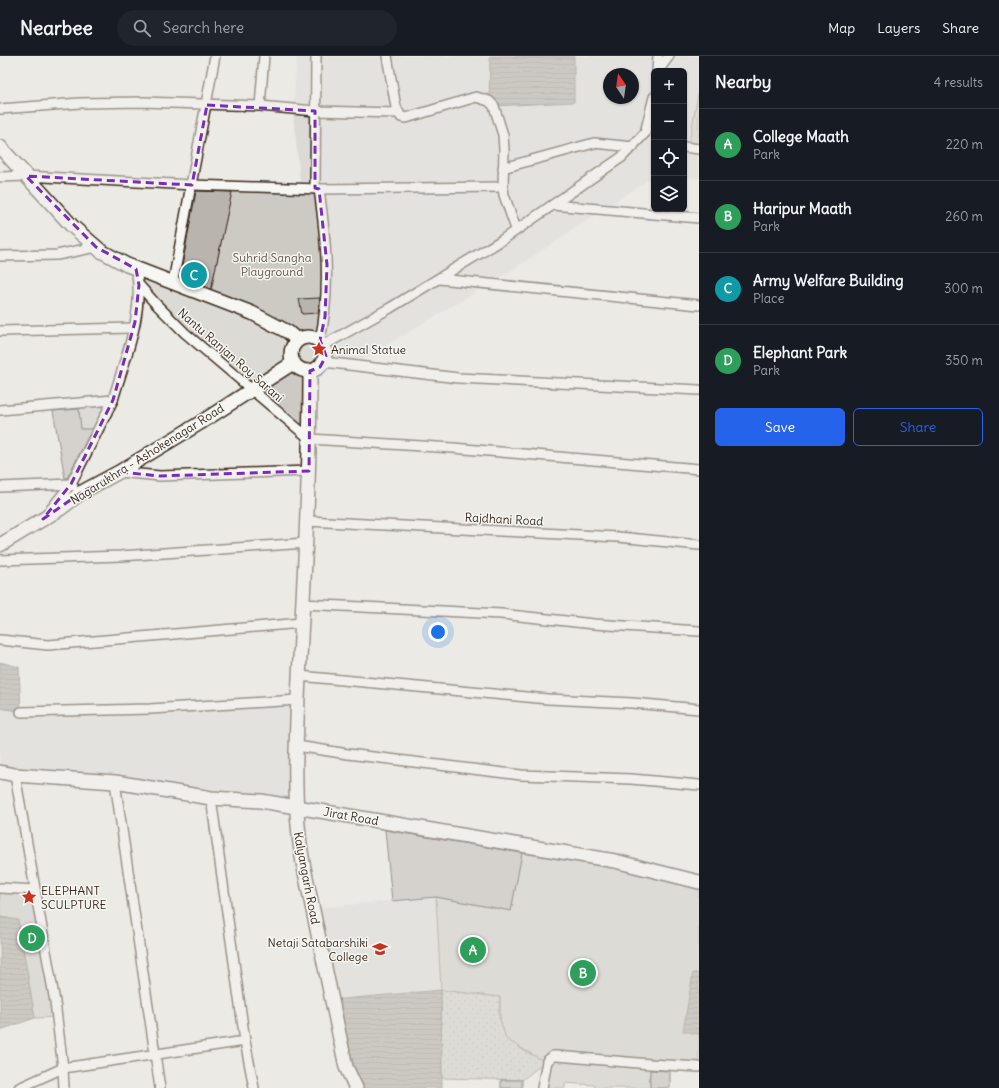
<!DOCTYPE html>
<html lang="en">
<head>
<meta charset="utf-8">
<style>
  body { margin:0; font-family:Delius,sans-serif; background:#20242c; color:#f1f3f6 }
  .controls { position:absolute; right:12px; top:12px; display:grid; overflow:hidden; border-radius:6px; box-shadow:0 1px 3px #0004 }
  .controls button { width:36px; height:36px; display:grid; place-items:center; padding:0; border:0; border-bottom:1px solid #363941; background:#171b24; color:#f1f3f6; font:20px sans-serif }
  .compass { position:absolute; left:603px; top:12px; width:36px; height:36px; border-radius:50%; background:#171b24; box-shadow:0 1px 3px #0004; rotate:347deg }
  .you { position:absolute; left:438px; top:576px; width:14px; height:14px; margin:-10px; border:3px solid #fff; border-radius:50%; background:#1a73e8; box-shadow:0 0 0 6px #1a73e833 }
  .badge { display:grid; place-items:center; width:26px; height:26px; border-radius:50%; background:#2563eb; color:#fff; font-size:13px; font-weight:700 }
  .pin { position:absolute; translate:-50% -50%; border:2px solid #fff; box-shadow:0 1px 4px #0006 }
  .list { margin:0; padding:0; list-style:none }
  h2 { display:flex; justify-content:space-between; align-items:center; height:52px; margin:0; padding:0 16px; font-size:17px }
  h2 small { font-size:13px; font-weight:400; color:#9ea1a6 }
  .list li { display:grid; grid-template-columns:26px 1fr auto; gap:12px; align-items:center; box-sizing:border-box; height:72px; padding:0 16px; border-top:1px solid #363941 }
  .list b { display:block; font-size:15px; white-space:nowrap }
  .list p { margin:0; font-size:13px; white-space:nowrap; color:#9ea1a6 }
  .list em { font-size:13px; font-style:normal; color:#9ea1a6 }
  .actions { display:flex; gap:8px; padding:12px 16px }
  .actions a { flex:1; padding:9px 0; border:1px solid #2563eb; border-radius:6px; text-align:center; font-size:14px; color:#2563eb }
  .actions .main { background:#2563eb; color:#fff }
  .icon { flex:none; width:22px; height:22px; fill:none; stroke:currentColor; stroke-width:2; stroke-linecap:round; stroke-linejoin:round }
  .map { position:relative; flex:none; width:699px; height:1032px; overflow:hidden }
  header { display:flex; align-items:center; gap:24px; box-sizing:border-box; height:56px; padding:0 20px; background:#171b24; border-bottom:1px solid #363941 }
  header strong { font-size:19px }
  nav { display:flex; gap:22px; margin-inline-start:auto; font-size:14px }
  .search { width:280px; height:36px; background:#20242c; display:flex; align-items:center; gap:10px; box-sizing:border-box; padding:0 14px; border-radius:22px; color:#9ea1a6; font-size:15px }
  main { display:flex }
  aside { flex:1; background:#171b24 }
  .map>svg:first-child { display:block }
  .built { fill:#dcdad4; fill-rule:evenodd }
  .grass { fill:url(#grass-dots); stroke:#847a71 }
  .green { fill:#cdcac4; stroke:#847a71 }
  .water { fill:url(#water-rules); stroke:#7c7167 }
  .building { fill:#bab4ae; stroke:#3b2a1e }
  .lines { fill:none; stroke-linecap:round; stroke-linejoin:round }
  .minor-casing { stroke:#3b2a1e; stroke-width:12 }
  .secondary-casing { stroke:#3b2a1e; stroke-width:16 }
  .minor { stroke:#f6f6f2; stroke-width:9 }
  .secondary { stroke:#f6f6f2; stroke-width:13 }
  .marked { fill:none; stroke:#7b2cbf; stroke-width:3; stroke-dasharray:8 5; stroke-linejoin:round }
  .labels { text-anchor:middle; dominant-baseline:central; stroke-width:3; stroke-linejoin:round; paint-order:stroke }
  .park-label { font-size:12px; fill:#605248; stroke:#f6f6f2 }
  .poi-label { font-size:12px; fill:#3b2a1e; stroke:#f6f6f2; text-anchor:start }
  .street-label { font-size:12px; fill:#3b2a1e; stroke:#f6f6f2 }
</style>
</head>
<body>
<header>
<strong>Nearbee</strong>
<div class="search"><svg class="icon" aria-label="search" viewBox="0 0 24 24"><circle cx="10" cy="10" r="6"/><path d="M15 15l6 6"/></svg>Search here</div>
<nav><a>Map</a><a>Layers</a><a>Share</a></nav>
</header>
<main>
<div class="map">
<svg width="699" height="1032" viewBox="0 0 699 1032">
  <defs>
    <pattern id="grass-dots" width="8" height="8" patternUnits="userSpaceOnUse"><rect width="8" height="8" fill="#cdcac4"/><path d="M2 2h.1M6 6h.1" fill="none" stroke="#b1aea8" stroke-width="1.8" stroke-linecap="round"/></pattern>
    <pattern id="water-rules" width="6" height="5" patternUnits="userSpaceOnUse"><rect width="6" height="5" fill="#a8a198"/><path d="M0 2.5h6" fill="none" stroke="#8a837b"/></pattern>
  </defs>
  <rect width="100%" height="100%" fill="#ebeae5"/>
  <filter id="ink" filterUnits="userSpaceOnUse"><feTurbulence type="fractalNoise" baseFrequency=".025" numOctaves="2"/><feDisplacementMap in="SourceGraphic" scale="8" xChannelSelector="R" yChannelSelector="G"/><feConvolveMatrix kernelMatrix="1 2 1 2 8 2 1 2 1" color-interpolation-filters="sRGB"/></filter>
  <g filter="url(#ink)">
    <!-- built -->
    <g class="built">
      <path d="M297,0h402v122l-15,-1v-106h-30v105l-140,93 -161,96 -66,1 -35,23 -113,-104 -3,-16 79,29 86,-110 -8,-75zM609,18h24v24h-24z"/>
      <path d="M298,644l-2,107 -296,-35v-64l21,4z"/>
      <path d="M436,841l5,93 -109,10 -20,-92z"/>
    </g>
    <!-- grass -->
    <path class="grass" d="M441,934l59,7c0,7 -2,16 0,22 5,22 28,40 50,39l-28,22 -80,-2z"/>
    <!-- green -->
    <g class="green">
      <path d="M699,33v59h-11z"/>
      <path d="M233,130l86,3 7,47 -6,104 -12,-4 -5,1 -93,-41z"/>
      <path d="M293,307l17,8v68l-58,-50z"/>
      <path d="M113,344l-15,29h-17l-3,-26z"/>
      <path d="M523,790l176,36v185l-49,1v20h-55v-3l-30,-2v5h-23l8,-30 -10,1 -34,-20 -6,-20v-22l-59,-7 -5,-93 75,14z"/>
      <path d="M0,836l35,3 22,122 -22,1 -17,-98 -18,-3z"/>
    </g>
    <!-- water -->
    <g class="water">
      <path d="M490,0h84v46l-80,4 -5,-5z"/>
      <path d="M0,606l19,5 2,45 -21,-4z"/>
      <path d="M0,861l18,3 17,98 -35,12z"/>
      <path d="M693,917h6v61l-16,-3z"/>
      <path d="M441,934l1,98h-84l-26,-88z"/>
    </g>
    <!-- building -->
    <g class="building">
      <path d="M196,135l36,1 -21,97 -31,-12z"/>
      <path d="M320,242l-2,15 -16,1 -3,-15z"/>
      <path d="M79,353l2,20h11l-25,49h-2l-12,-67z"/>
      <path d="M385,774l137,23 -11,58 -75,-14 -44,4z"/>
      <path d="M650,1014l20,1v17h-20z"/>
      <rect x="501" y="1024" width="21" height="8"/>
    </g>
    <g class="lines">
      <!-- minor casing -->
      <g class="minor-casing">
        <g id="minor">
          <path d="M387,0l9,51 5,10 5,1 70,-21 13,4 5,5 9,29 1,15 -1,37 1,8 12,34"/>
          <path d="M657,15l1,-15"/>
          <path d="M658,15l11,-15"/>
          <path d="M260,50l4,-50"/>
          <path d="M0,53l80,-6 63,-1 117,4 55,5 83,2"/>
          <path d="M684,91l15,2"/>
          <path d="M503,112l91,-25 39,4"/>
          <path d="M0,121l26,-1 166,9 127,4 184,-2"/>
          <path d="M315,132l1,-132"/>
          <path d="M319,133c7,51 12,100 1,151"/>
          <path d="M553,149l146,13"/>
          <path d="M0,200l57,-1 39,-8"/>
          <path d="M439,223l260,26"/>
          <path d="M173,226l42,-226"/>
          <path d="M139,229l16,18 30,30 125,106 143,9 246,21"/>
          <path d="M0,275l133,-3"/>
          <path d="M324,289l66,-37 112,-68 120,-83 23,-24 9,-36"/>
          <path d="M324,306l134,16 241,12"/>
          <path d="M0,354l113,-10c12,-42 32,-87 23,-131"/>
          <path d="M119,416l41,4 149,-5"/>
          <path d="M0,431l71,-3 2,2"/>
          <path d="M47,458l24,-30 42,-84"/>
          <path d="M307,465l311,16 81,8"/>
          <path d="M0,504l121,-4 185,-13"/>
          <path d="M303,548l198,10 93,10 105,7"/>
          <path d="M0,584l48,5 254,-22"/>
          <path d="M299,620l249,23 84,4 67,6"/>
          <path d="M21,656l129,-3 148,-9"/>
          <path d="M297,690l51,8 173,21 110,4 68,6"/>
          <path d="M15,719l40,227 8,66 -44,20"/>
          <path d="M115,726l45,306"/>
          <path d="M211,742l34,243 9,47"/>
          <path d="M0,832l35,2"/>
          <path d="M64,1032l-1,-20 182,-27"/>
          <path d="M542,1032l5,-27 6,-5h4l93,8 49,3"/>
        </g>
      </g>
      <!-- secondary casing -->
      <g class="secondary-casing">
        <g id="secondary">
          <path d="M0,91l72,79 29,25 26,14 125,48 36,19 9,8"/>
          <circle cx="308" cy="298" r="17"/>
          <path d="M310,315c0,89 -4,178 -9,266 -3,72 -11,156 2,226l43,204 10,21"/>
          <path d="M0,489l60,-36 22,-17 37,-20 81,-49 93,-60"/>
          <path d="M0,716l15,3 100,7 96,16 50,3 354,60 84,21"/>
        </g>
      </g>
      <!-- minor -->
      <use href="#minor" class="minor"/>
      <!-- secondary -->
      <use href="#secondary" class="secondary"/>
    </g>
  </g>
  <!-- marked area -->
  <path d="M0 0H699V1032H0ZM207,49l108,6v77l4,1 8,76 -2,52 -5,23 6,16 -6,11 -10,4 -1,100 -149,5 -41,-4 -37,20 -39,27 28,-35 42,-84 22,-78 4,-37 -3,-16 -40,-22 -70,-71 166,9z" fill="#ebeae5" fill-opacity=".55" fill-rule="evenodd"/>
  <path class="marked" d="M207,49l108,6v77l4,1 8,76 -2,52 -5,23 6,16 -6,11 -10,4 -1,100 -149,5 -41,-4 -37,20 -39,27 28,-35 42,-84 22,-78 4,-37 -3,-16 -40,-22 -70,-71 166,9z"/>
  <!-- icons -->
  <defs>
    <g id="sight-bare" transform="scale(1.2)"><path d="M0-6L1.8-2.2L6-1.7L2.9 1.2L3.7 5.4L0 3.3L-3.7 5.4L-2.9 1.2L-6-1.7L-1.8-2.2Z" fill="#c8321e" stroke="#f6f6f2" stroke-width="2.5" paint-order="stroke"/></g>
    <g id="university-bare" transform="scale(1.2)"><path d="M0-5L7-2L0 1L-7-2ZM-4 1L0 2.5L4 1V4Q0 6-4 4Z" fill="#c8321e" stroke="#f6f6f2" stroke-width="2.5" paint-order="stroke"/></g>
  </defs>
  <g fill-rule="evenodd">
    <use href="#sight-bare" x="319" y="293"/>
    <use href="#sight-bare" x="29" y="841"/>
    <use href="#university-bare" x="380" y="893"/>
  </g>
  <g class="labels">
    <!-- park labels -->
    <g class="park-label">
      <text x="272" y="201">Suhrid Sangha<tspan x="272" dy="14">Playground</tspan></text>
    </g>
    <!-- poi labels -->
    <g class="poi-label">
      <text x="331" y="293">Animal Statue</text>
      <text x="41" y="834">ELEPHANT<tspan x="41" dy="14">SCULPTURE</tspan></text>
      <text x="368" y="886" text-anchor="end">Netaji Satabarshiki<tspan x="368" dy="14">College</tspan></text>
    </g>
    <!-- street labels -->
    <g class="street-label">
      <text transform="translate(231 299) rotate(41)">Nantu Ranjan Roy Sarani</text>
      <text transform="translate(147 398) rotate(-32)">Nagarukhra - Ashokenagar Road</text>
      <text transform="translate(504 463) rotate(3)">Rajdhani Road</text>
      <text transform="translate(351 760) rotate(10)">Jirat Road</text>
      <text transform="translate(307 822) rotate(79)">Kalyangarh Road</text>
    </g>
  </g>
</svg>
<div class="controls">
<button>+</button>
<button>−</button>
<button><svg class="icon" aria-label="locate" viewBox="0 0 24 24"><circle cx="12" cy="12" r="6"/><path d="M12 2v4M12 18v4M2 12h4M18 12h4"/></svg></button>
<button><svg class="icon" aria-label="layers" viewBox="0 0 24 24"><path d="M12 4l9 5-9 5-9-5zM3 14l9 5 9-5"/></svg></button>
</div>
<svg class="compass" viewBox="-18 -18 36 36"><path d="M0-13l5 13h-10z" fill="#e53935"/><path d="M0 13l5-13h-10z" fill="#9ea1a6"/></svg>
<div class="you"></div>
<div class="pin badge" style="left:473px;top:894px;background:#2e9e5b">A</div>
<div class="pin badge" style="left:583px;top:917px;background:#2e9e5b">B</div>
<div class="pin badge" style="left:194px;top:219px;background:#0f9aa8">C</div>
<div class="pin badge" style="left:32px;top:882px;background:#2e9e5b">D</div>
</div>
<aside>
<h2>Nearby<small>4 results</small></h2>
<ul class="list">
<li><span class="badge" style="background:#2e9e5b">A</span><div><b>College Maath</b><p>Park</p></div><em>220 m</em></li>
<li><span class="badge" style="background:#2e9e5b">B</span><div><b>Haripur Maath</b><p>Park</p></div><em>260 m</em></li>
<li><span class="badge" style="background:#0f9aa8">C</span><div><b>Army Welfare Building</b><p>Place</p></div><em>300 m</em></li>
<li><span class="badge" style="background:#2e9e5b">D</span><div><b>Elephant Park</b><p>Park</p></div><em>350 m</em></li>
</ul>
<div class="actions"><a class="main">Save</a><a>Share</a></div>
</aside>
</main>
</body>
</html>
